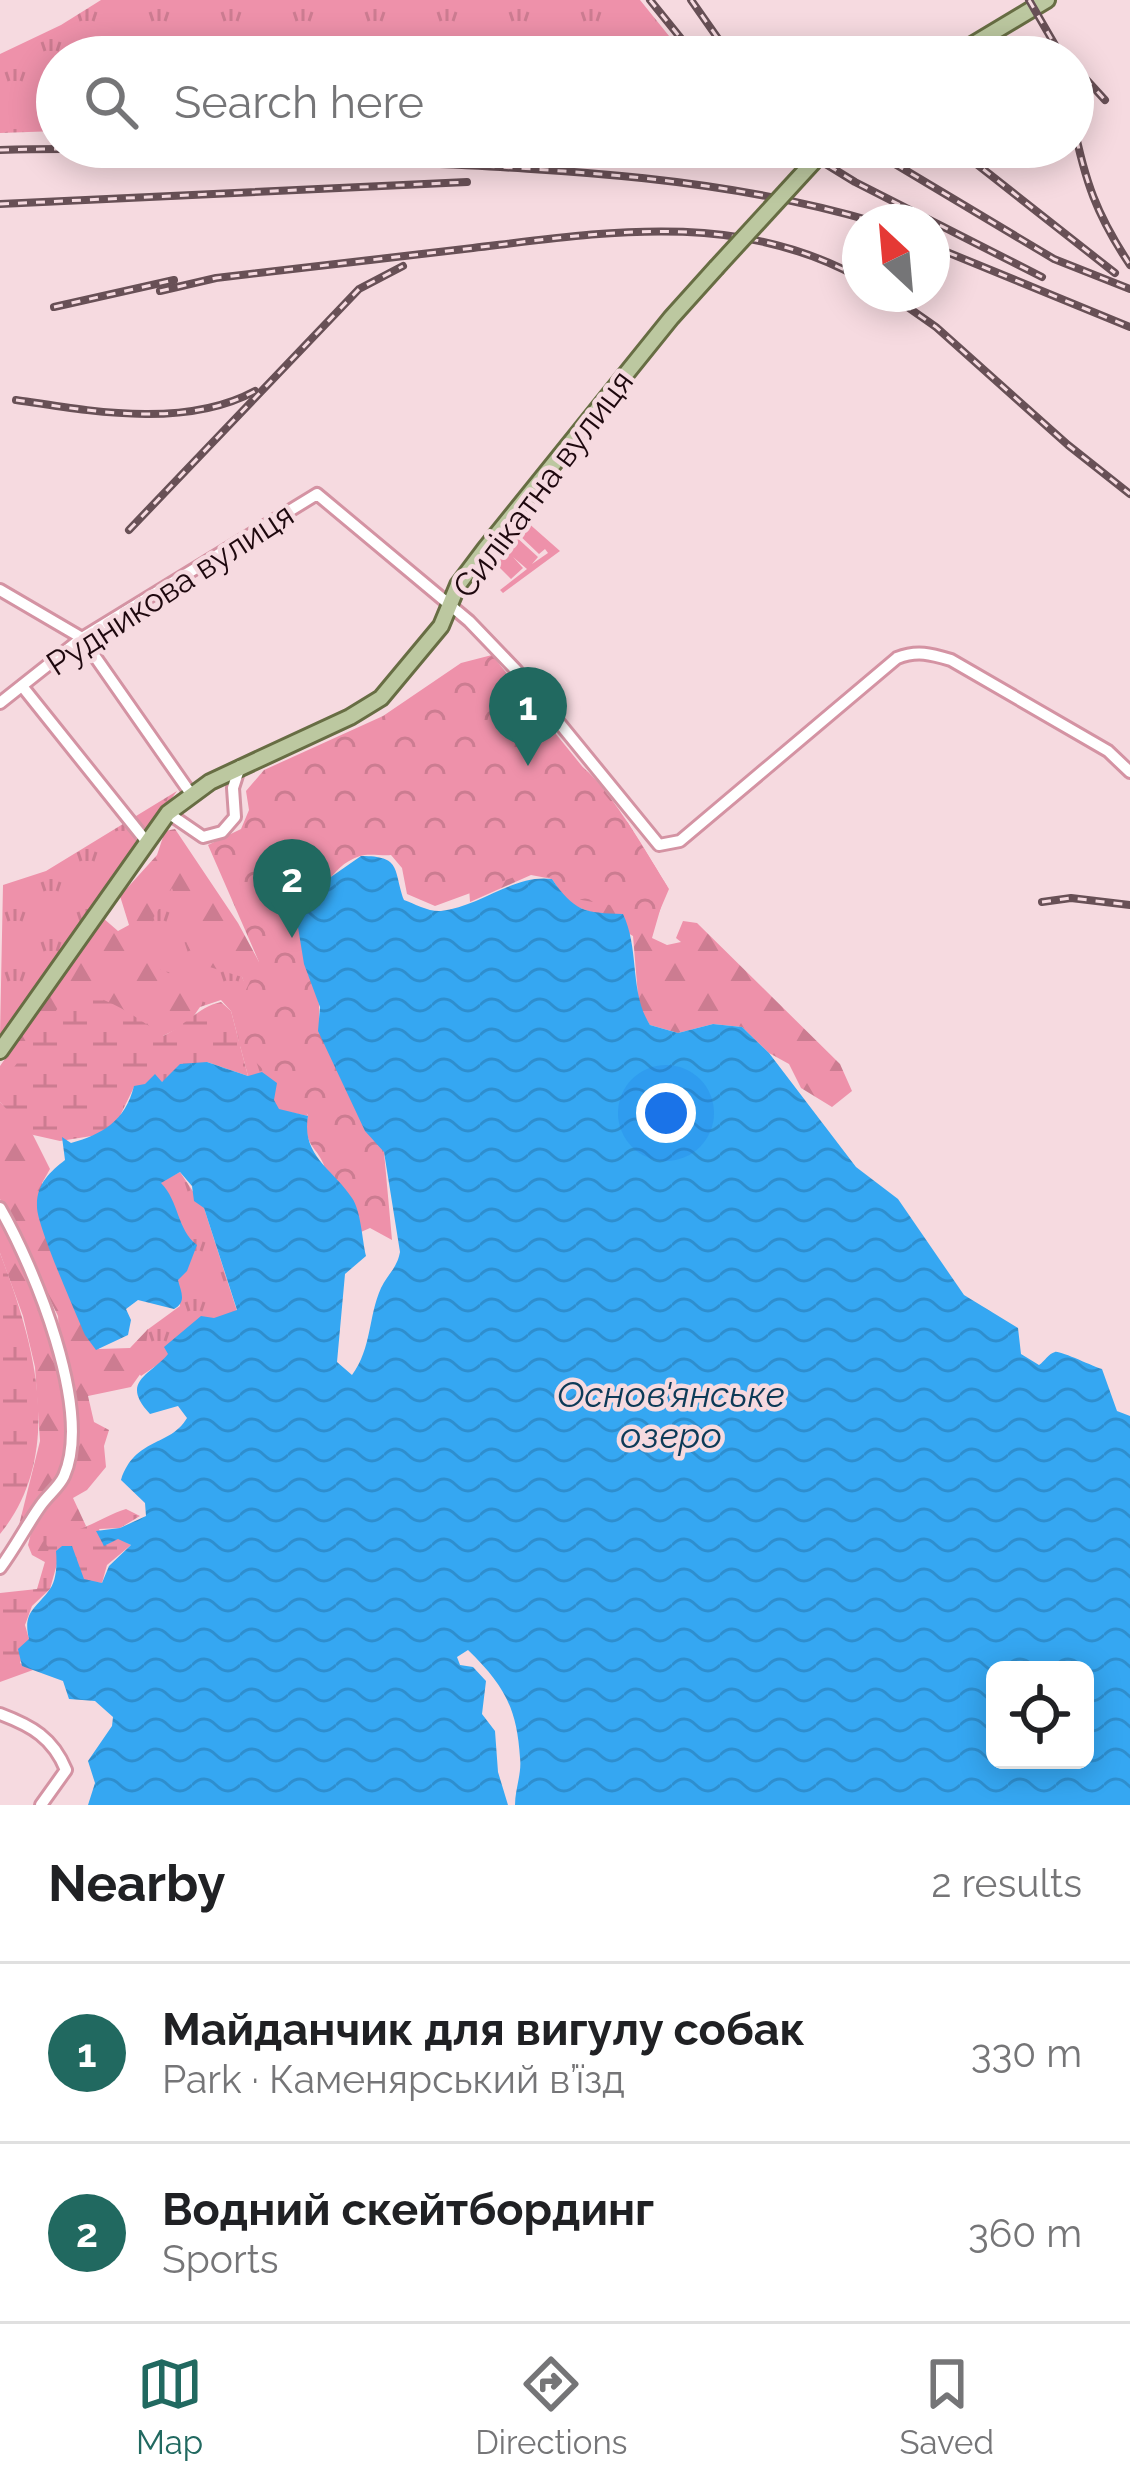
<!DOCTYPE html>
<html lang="en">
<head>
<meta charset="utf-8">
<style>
  body { margin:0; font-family:Raleway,sans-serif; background:#f2f2f2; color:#202124 }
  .controls { position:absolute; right:36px; bottom:36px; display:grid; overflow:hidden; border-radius:18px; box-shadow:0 6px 30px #0003 }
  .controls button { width:108px; height:108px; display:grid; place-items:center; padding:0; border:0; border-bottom:3px solid #e0e0e0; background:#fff; color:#202124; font:60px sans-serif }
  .compass { position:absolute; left:842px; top:204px; width:108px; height:108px; border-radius:50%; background:#fff; box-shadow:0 6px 30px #0003; rotate:334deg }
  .you { position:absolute; left:666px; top:1113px; width:42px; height:42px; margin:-30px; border:9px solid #fff; border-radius:50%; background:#1a73e8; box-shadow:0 0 0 18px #1a73e833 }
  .badge { display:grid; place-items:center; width:78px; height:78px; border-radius:50%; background:#216960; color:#fff; font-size:39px; font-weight:700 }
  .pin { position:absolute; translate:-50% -99px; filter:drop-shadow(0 3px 6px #0008) }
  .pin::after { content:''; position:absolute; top:63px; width:42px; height:36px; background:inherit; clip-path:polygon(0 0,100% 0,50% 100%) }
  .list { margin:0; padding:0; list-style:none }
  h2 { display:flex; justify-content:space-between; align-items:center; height:156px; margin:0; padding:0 48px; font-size:51px }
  h2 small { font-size:39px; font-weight:400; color:#757577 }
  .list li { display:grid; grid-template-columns:78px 1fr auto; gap:36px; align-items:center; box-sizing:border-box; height:180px; padding:0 48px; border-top:3px solid #e0e0e0 }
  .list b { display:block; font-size:45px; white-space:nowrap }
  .list p { margin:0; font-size:39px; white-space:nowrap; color:#757577 }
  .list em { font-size:39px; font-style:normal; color:#757577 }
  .icon { flex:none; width:66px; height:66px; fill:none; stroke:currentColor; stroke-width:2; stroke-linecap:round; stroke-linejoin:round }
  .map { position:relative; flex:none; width:1130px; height:1805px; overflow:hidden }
  .search { position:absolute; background:#fff; box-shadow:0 6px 30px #0003; left:36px; right:36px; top:36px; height:132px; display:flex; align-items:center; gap:30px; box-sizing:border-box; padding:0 42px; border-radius:66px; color:#757577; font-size:45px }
  .sheet { height:516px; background:#fff }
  nav { display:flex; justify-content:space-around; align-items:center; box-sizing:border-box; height:168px; border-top:3px solid #e0e0e0; background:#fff; font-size:33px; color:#757577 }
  nav a { display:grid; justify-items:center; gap:6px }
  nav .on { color:#216960 }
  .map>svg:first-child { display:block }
  .grass { fill:url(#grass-tufts) }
  .forest { fill:url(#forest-firs) }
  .wetland { fill:url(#wetland-marsh) }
  .park { fill:url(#park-crowns) }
  .pitch { fill:#ee91aa }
  .water { fill:url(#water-waves); fill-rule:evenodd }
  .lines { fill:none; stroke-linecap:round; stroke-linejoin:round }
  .minor-casing { stroke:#d493a3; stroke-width:16 }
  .major-casing { stroke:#676d43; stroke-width:20 }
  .minor { stroke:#fff; stroke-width:10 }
  .major { stroke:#bcc8a0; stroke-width:14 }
  .rail-casing { stroke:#685056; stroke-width:8 }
  .rail { stroke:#f6dae0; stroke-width:3; stroke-dasharray:9; stroke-linecap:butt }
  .major-bridge-casing { stroke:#676d43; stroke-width:20; stroke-linecap:butt }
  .major-bridge { stroke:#bcc8a0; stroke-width:14 }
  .labels { text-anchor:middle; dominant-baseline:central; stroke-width:9; stroke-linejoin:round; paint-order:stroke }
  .street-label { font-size:33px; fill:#1e080e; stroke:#f6dae0 }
  .water-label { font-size:36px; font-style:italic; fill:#0c3a57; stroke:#f6dae0 }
</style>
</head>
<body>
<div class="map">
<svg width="1130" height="1805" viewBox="0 0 1130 1805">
  <defs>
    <pattern id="grass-tufts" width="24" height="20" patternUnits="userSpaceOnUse" patternTransform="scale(3)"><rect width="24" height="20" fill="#ee91aa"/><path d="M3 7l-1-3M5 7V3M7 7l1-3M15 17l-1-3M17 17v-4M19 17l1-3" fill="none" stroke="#cc7c91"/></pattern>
    <pattern id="forest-firs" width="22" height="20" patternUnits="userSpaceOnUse" patternTransform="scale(3)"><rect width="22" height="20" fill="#ee91aa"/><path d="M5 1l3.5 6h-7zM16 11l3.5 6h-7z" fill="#cc7c91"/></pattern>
    <pattern id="wetland-marsh" width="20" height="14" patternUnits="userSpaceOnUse" patternTransform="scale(3)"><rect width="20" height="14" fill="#ee91aa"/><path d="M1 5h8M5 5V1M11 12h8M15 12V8" fill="none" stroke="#cc7c91"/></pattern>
    <pattern id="park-crowns" width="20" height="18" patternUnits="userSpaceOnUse" patternTransform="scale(3)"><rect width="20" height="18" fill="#ee91aa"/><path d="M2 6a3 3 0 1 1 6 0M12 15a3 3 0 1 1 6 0" fill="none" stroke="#cc7c91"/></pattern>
    <pattern id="water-waves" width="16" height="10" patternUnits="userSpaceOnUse" patternTransform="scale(3)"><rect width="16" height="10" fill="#35a7f2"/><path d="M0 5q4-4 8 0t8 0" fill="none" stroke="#2e8ece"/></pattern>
  </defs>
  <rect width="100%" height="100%" fill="#f6dae0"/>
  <!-- grass -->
  <g class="grass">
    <path d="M101,0h539l46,57h-629v74l-57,2v-79l61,-29z"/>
    <path d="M177,791l-177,244 3,-150 43,-14z"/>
    <path d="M174,882l68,95 66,139 -29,-6 -31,-34 -17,-65 -10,-11 -24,8 -62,-38 7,-44z"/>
    <path d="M180,1172l24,36 33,103 -96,65 -10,-13 16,-33 33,-24 -2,-26 9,-43 -27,-55z"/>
  </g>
  <!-- forest -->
  <g class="forest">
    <path d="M572,761c28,9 78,97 95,125l-15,52 15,7 14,-3 -5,-4 7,-17 14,2 143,141 12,27 -20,16 -31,-19 -12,-24 -20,-11 -27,-26 -29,-3 -35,9 -28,-8 -11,-17 -6,-72 -39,-23 -25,-9 -17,-25 -21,-4 -61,27 -1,-15z"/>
    <path d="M175,829l63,94 40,74 -25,10 -11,-30 -42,-13c-23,-28 -17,-45 -28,-76l-20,32 -7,41c22,13 47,18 57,43l-13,19 -26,13 -163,58v-28l103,-148 15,13 11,-6 -9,-29 37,-41 8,-24z"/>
    <path d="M0,1102l33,33 17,34 -8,14 57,166 31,-1 18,-19 -2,16 -12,16 7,12 -10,14 -43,9 6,26 15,8 -5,16 2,21 -19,23 -14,8 13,28 -7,9 -28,14 3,18 -22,-12 -4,-10 3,-12 39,-57 4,-78 -14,-54 -2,-28 -58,-117z"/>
    <path d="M0,1217c33,66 89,185 59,259 -9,21 -29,42 -43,61l24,-96 -5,-74 -12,-51 -23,-63z"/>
  </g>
  <!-- wetland -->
  <g class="wetland">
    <path d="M70,992c33,1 67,25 93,44 22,-10 35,-29 58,-34l10,9 17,65 -41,-14 -45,20 -28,5 -16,33 -20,15 -38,6 -31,-7 -29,-32v-16z"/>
    <path d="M0,1253c34,89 66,200 0,281z"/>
    <path d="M126,1509l14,7 -20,12 -21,1 7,16 12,-7 13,7 -24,20 -5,18 -20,-2 -20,-35 -12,43 -18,17 -7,19 4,14 -9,24 13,7 -33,12v-89l37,-4 12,-41 -8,-10 7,-12 10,8c26,-2 43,-17 68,-25z"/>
  </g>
  <!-- park -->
  <path class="park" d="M492,655l136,168 41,66 -18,42 -41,-26 -34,-6 -24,-20 -19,-9 -98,36 -28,-12 -5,-26 -11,-13c-9,1 -23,-2 -31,1 -32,10 -40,46 -63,65l22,83v28l65,120 8,88 -22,-12 -9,4c-5,-23 -15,-48 -35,-61 -7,-26 -24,-22 -18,-56l-69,-70 -3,-34 23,-49 -51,-117 33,-16 8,-19 -3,-19 18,-21 119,-54 78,-53z"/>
  <!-- pitch -->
  <path class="pitch" d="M526,521l34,30 -57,42 -3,-3 27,-21 -14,-12 10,11 -12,11 -19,-19 22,-25 24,22 -6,7 16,-11 -3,-4 -6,5 -23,-22z"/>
  <!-- water -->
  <path class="water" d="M361,856c41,0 32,13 43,44 11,4 25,12 37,11 38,-4 73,-37 111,-32 22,32 32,34 71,35 17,36 6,78 27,111l28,8 35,-9 29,3 27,26 87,114 42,32 66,96 54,33 3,26 18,11c6,-4 9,-11 16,-13 4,-2 39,15 47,17l15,42 13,5v389h-615c0,-16 7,-32 5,-47 -3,-51 -17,-74 -52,-108l-11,7 3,8 13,2 13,14 -4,33 13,17 3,41 10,33h-420l7,-22 -7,-22 24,-35 1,-9 -18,-16 -26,-2 -6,-18 -41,-15 -4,-17 11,-10c-7,-28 8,-31 21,-50 7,-10 7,-27 6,-38l6,-5h10l12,33 18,4 7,-17 22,-21 -13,-6 -14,7 -8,-15 24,-3 26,-12 -1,-13 -24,-23c14,-43 49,-33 66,-62l-9,-12 -28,8c-31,-33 1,-39 18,-60l-4,-7 37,-31 13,2 23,-8 -33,-102 -10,-7 -2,-15 -12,-14 -19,11c18,18 16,47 36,62l-10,26 -9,9c3,12 9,22 -4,29l-36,-9 -12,9 5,11 -3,15 -32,15 -11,-15c-10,-24 -48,-109 -48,-128 -1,-23 13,-35 28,-47l-3,-23 9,6c32,-9 54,-22 63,-57l11,-2 10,-10 7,8 18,-18 27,-2 41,14 14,-4 15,11 -3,17 5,9 29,7c-7,40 25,53 44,82 9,13 10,41 14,58l-21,18 -8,88 15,13c20,-27 16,-58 29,-87 7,-14 16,-20 19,-36l-16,-100 -19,-21 -47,-100 2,-24 -16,-43 -7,-43 4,-10 16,-7 11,-25zM995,1670h90v90h-90z"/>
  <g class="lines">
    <!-- minor casing -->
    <g class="minor-casing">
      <g id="minor">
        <path d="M0,590l82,48 109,156"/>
        <path d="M22,686l124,155"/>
        <path d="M0,703l82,-65 235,-144 152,127 47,49 143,175 21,-4 217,-183c20,-8 34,-4 54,2l157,91 22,21"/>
        <path d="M168,813l35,24 19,-5 13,-15 -2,-29 7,-22"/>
        <path d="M0,1208c34,59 93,202 64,268 -5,11 -16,19 -23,29 -15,21 -26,43 -41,63"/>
        <path d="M0,1714c32,12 53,24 66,56l-25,35"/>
      </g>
    </g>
    <!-- major casing -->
    <g class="major-casing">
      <g id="major">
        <path d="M952,57l95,-57"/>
        <path d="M0,1051l168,-238 42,-31 140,-65 31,-19 60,-72 17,-41 27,-36 186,-231 45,-50"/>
      </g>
    </g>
    <!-- minor -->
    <use href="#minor" class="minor"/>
    <!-- major -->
    <use href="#major" class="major"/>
    <!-- rail casing -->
    <g class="rail-casing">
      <g id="rail">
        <path d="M650,0l46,57"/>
        <path d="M691,0l40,57"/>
        <path d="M1029,0l33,57"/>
        <path d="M1026,53l2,4"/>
        <path d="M1073,65l32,35"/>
        <path d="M1073,122c12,59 23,92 57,143"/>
        <path d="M798,147l57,35 187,95"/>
        <path d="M955,147l160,126"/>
        <path d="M0,150c125,-4 250,5 376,11 167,8 337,13 499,61"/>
        <path d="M880,155l174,104 76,30"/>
        <path d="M0,204l467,-22"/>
        <path d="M932,246l198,81"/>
        <path d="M160,291l56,-13c86,-10 171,-20 257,-30 133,-16 264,-38 387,30"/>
        <path d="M889,294l47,33 132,118 62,49"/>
        <path d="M54,307l120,-27"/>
        <path d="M16,400c74,11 169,29 239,-9"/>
        <path d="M129,530l230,-241 44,-23"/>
        <path d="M1042,902l29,-4 59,7"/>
      </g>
    </g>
    <!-- rail -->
    <use href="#rail" class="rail"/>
    <!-- major-bridge casing -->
    <g class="major-bridge-casing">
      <path id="major-bridge" d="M716,268l111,-121"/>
    </g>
    <!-- major-bridge -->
    <use href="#major-bridge" class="major-bridge"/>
  </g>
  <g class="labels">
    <!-- street labels -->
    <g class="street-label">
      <text transform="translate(543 484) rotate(-53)">Силікатна вулиця</text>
      <text transform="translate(170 589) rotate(-33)">Рудникова вулиця</text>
    </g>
    <!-- water labels -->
    <g class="water-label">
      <text x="671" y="1394">Основ'янське<tspan x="671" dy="41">озеро</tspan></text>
    </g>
  </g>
</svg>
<div class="controls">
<button><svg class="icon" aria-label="locate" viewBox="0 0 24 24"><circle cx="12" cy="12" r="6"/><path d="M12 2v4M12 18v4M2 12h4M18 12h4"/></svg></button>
</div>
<svg class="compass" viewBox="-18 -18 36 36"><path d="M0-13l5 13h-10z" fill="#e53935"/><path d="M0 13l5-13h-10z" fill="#757577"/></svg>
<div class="you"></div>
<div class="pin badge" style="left:528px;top:766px">1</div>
<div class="pin badge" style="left:292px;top:938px">2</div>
<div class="search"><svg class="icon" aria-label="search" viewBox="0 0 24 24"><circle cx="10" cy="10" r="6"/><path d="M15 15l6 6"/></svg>Search here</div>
</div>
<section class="sheet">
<h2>Nearby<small>2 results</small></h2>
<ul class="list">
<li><span class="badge">1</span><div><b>Майданчик для вигулу собак</b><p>Park · Каменярський в’їзд</p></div><em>330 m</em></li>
<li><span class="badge">2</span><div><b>Водний скейтбординг</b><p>Sports</p></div><em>360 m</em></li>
</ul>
</section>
<nav>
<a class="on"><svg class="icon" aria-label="map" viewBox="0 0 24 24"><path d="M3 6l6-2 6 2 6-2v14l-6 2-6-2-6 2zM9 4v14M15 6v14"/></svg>Map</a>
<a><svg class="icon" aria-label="directions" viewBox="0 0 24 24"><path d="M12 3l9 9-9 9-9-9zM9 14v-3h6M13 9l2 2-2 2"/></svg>Directions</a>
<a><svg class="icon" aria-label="saved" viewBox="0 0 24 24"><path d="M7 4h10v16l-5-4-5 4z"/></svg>Saved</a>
</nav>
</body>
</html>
